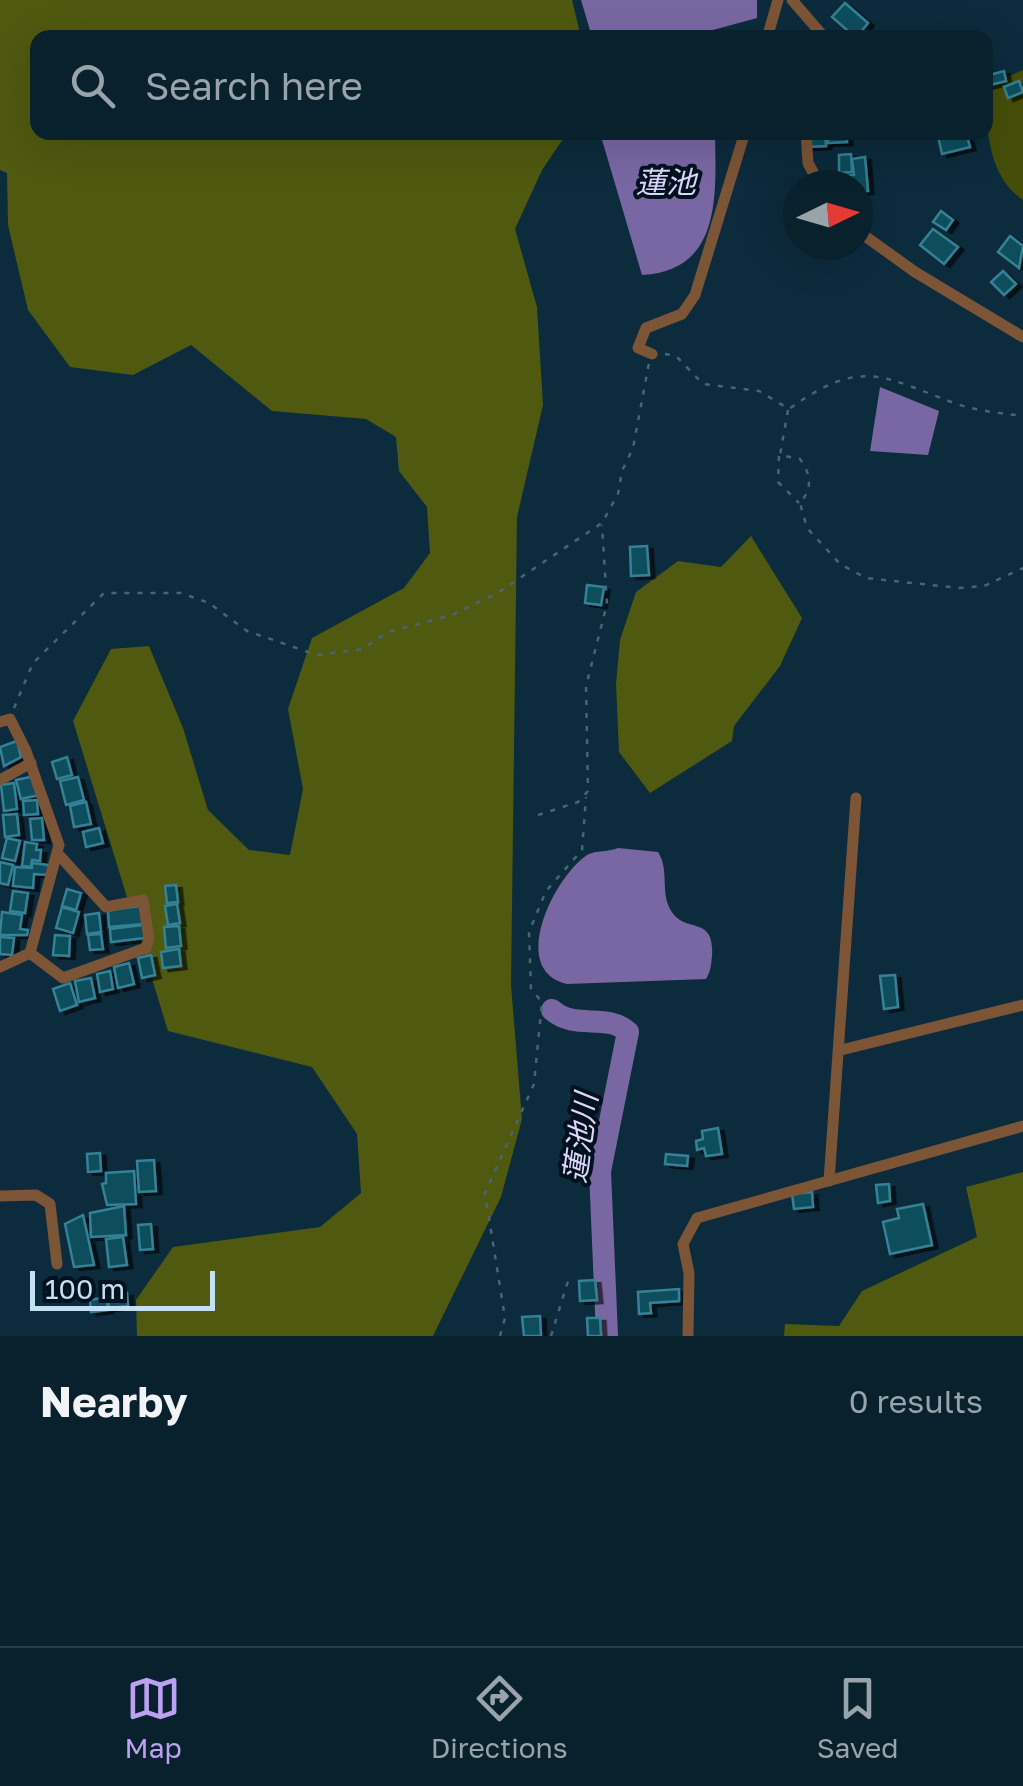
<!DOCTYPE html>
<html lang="en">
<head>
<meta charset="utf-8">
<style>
  body { margin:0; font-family:"Golos Text","Noto Sans JP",sans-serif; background:#172d39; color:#f1f3f6 }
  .compass { position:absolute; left:783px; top:170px; width:90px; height:90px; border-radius:50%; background:#09202d; box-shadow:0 10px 40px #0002; rotate:85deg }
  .scale { position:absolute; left:30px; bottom:25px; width:185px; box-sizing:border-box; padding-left:10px; border:5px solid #c4e0f3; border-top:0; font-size:28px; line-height:35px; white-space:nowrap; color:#c4e0f3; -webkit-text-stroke:8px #001220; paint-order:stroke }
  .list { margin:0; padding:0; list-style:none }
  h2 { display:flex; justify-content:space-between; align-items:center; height:130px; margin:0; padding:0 40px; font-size:42px }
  h2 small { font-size:32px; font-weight:400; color:#99a3aa }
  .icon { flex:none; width:55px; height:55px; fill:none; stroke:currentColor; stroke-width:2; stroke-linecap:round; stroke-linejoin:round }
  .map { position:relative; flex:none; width:1023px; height:1336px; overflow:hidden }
  .search { position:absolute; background:#09202d; box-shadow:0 10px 40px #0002; left:30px; right:30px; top:30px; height:110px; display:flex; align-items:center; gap:25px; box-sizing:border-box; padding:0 35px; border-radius:20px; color:#99a3aa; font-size:38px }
  .sheet { height:310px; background:#09202d }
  nav { display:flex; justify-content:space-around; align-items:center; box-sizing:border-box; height:140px; border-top:2px solid #293e49; background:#09202d; font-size:28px; color:#99a3aa }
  nav a { display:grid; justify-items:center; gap:5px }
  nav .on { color:#bca0f2 }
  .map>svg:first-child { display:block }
  .green { fill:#454e09 }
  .forest { fill:#4f5910 }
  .water { fill:#7967a3 }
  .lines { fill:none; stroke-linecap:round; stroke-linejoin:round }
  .river { stroke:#7967a3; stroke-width:22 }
  .building { fill:#0d4d5b; stroke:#348195; stroke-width:2.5; filter:url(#shadow) }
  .path { stroke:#476577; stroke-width:2.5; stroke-dasharray:5 8; stroke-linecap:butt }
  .street { stroke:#7c5436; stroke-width:11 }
  .labels { text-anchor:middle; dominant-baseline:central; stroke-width:8; stroke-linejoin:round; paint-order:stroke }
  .water-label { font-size:30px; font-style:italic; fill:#ded5f8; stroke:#001220 }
</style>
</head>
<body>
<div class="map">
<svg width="1023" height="1336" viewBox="0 0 1023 1336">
  <defs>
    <filter id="shadow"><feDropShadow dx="5.5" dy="3" stdDeviation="0" flood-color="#0009"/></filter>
  </defs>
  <rect width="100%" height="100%" fill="#0c2b3c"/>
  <!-- green -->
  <path class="green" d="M1023,70v130c-36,-24 -37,-74 -37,-114z"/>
  <!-- forest -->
  <g class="forest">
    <path d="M0,0h572l9,37 -543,1v94l529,1 -25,37 -27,59 22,78 6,98 -26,112 -6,468 11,134 -21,78 -68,139h-296l-1,-36 37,-53 147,-20 41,-34 -4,-59 -45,-67 -144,-36 -95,-310 38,-72 38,-3 34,82 25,82 41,40 41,5 13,-66 -15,-80 24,-71 92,-50 26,-35 -3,-46 -28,-36 -3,-34 -30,-18 -94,-8 -81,-66 -58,30 -63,-8 -42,-57 -20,-85 -1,-52 -7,-3z"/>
    <path d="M751,536l51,82 -22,48 -46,60 -2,15 -82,52 -31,-41 -3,-68 4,-44 16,-48 42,-31 43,6z"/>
    <path d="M1023,1172v164h-239l1,-12 54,2 23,-35 115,-54 -11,-50z"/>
  </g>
  <!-- water -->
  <g class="water">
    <path d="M581,0h176v18l-44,12 -8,7h-113z"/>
    <path d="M600,133h115c1,61 7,138 -73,142z"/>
    <path d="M880,387l59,24 -11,44 -58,-4z"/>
    <path d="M618,848l40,4c11,17 3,37 11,55 14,30 46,5 43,49 -1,9 -1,15 -6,23l-139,5c-60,-14 -12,-108 20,-129 9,-5 22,-3 31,-7z"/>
  </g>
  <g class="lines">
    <!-- river -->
    <path class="river" d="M552,1010c24,21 54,2 76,22l-28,139 7,165"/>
  </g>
  <!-- building -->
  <g class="building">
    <path d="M845,3l23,20 -12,15 -24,-21z"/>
    <path d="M1004,71l2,10 -20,5v-10z"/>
    <path d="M1019,81l4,11 -15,6 -4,-11z"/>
    <path d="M827,132h19l1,10 -19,1z"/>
    <path d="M937,132h29l4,15 -28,7z"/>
    <path d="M825,133l1,13 -18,1 -1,-12z"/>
    <path d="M851,154l1,18 -13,1v-18z"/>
    <path d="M865,157l3,34 -10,1v-7h-13l-1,-9 10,-1 -2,-16z"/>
    <path d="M941,211l12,9 -7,10 -13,-8z"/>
    <path d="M933,229l25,18 -14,17 -24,-19z"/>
    <path d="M1010,236l13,10 -4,22 -21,-16z"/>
    <path d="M1003,271l13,13 -12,11 -13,-13z"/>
    <path d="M647,546l2,29 -18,1 -1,-29z"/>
    <path d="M587,585l17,2 -3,18 -16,-2z"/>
    <path d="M17,741l4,16 -17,9 -4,-19z"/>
    <path d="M67,757l5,18 -15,4 -5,-17z"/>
    <path d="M35,776l4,19 -18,4 -5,-19z"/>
    <path d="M78,777l6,23 -18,5 -6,-24z"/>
    <path d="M14,783l3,26 -13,2 -3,-26z"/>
    <path d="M37,800l1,14 -14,1 -1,-14z"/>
    <path d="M86,802l5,22 -17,3 -4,-21z"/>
    <path d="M17,814l2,21 -14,2 -2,-22z"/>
    <path d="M42,818l2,22h-12l-2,-21z"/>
    <path d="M99,828l4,15 -17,4 -3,-15z"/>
    <path d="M7,838l13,3 -5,20 -13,-3z"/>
    <path d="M25,842l12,2 -1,6h5l-1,11 -8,-1 -1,7 -9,-1z"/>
    <path d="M0,862l13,3 -5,20 -8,-2z"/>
    <path d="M32,863l17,2 -1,10 -14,-1 -1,14 -20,-2 2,-19 17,1z"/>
    <path d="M176,885l2,17 -11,1 -2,-17z"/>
    <path d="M67,889l14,4 -5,17 -14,-4z"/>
    <path d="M13,891l15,2 -3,20 -15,-2z"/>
    <path d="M177,904l3,19 -12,2 -3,-19z"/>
    <path d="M141,906l2,18 -34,3 -1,-17z"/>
    <path d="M62,907l17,5 -6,21 -17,-5z"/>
    <path d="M2,912l20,3 -2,14 8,1 -1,5h-27z"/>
    <path d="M99,913l2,19 -14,2 -2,-19z"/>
    <path d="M143,925l2,13 -34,4 -1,-13z"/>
    <path d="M179,926l2,20 -15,2 -2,-21z"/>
    <path d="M101,934l2,15 -13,1 -2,-15z"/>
    <path d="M55,935l15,1 -1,20 -16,-1z"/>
    <path d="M0,937l14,1 -2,17 -12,-1z"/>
    <path d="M179,949l2,17 -18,2 -2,-16z"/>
    <path d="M151,955l4,20 -13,3 -4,-20z"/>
    <path d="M129,963l5,21 -16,4 -4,-21z"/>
    <path d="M110,971l3,18 -13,3 -3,-18z"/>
    <path d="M895,975l3,32 -14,2 -4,-33z"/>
    <path d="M91,978l4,20 -16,4 -4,-21z"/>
    <path d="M70,983l7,22 -17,6 -7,-22z"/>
    <path d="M718,1128l4,26 -16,2 -2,-8 -7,2 -1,-9 7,-2 -1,-8z"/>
    <path d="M100,1153l1,18 -13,1 -1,-18z"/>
    <path d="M666,1154l22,2 -1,10 -22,-2z"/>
    <path d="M154,1160l2,31 -17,1 -2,-31z"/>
    <path d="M134,1171l2,33 -29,1 -5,-21 4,-1v-10z"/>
    <path d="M889,1184l1,17 -12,2 -2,-18z"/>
    <path d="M812,1192l1,15 -19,2 -2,-15z"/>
    <path d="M923,1204l9,41 -42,9 -7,-32 16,-4 -2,-9z"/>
    <path d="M124,1206l2,29 -35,2 -1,-24z"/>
    <path d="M83,1215l11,50 -20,2 -9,-43z"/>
    <path d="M151,1224l2,25 -13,1 -2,-25z"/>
    <path d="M123,1237l4,28 -18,2 -3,-28z"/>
    <path d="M595,1280l2,20 -17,1 -1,-20z"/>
    <path d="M679,1289v12l-29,2 1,10 -12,1 -1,-22z"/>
    <path d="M127,1293l1,13 -19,2 -2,-12z"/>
    <path d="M107,1297l1,13 -17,2 -1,-12z"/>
    <path d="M540,1316l1,20h-17l-2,-19z"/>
    <path d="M587,1318h13l1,18h-13z"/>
  </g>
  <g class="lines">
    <!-- path -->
    <g class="path">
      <path d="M665,354l11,2 27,28 56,7 30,18c73,-52 92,-33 165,-6 22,8 46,10 69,13"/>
      <path d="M788,410l-8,45 20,4c11,15 13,29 0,44l7,25 33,36 26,14 93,10 25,-2 39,-18"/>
      <path d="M779,456l-1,26 21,21"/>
      <path d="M14,708l19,-45 71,-70h77l28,10 38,28 70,24 46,-6 25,-17 64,-17 47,-23 103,-69 16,-29 4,-23 11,-23 16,-85"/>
      <path d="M538,815l40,-13 10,-11 -2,-105 21,-82 -5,-79"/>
      <path d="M500,1336l5,-18 -20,-125 49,-109 8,-82 -11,-13 -2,-57 17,-41 36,-41 4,-53"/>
      <path d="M551,1336l17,-55"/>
    </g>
    <!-- street -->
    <g class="street">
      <path d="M792,0l33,38"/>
      <path d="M767,38l11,-38"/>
      <path d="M806,132l2,31 12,22"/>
      <path d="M858,231l57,41 108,65"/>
      <path d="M652,354l-14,-6 8,-20 36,-14 13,-19 50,-163"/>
      <path d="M0,722l10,-3 16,32 33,94 -29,108 -30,14"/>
      <path d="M0,780l31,-17"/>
      <path d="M30,953l33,25 83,-30 3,-9 -6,-39 -37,7 -46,-51"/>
      <path d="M841,1050l182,-45"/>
      <path d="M829,1181l27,-383"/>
      <path d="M0,1196l36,-1 14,9 7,60"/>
      <path d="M688,1336l1,-63 -6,-29 14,-26 326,-92"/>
    </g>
  </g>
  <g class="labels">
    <!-- water labels -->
    <g class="water-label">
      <text x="666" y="182">蓮池</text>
      <text transform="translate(580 1138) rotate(-82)">蓮池川</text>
    </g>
  </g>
</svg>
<svg class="compass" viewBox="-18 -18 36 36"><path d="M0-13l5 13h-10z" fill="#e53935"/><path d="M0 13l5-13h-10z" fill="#99a3aa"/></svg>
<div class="scale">100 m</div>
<div class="search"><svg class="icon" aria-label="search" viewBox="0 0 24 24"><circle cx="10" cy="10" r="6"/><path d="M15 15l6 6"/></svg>Search here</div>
</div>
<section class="sheet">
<h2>Nearby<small>0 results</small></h2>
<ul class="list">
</ul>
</section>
<nav>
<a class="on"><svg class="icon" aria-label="map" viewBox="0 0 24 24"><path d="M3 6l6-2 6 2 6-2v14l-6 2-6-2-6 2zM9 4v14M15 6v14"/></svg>Map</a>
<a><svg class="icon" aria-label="directions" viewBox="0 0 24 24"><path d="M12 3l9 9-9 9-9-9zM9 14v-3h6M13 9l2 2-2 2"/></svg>Directions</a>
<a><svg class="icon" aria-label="saved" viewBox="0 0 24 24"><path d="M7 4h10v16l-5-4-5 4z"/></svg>Saved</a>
</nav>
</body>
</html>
